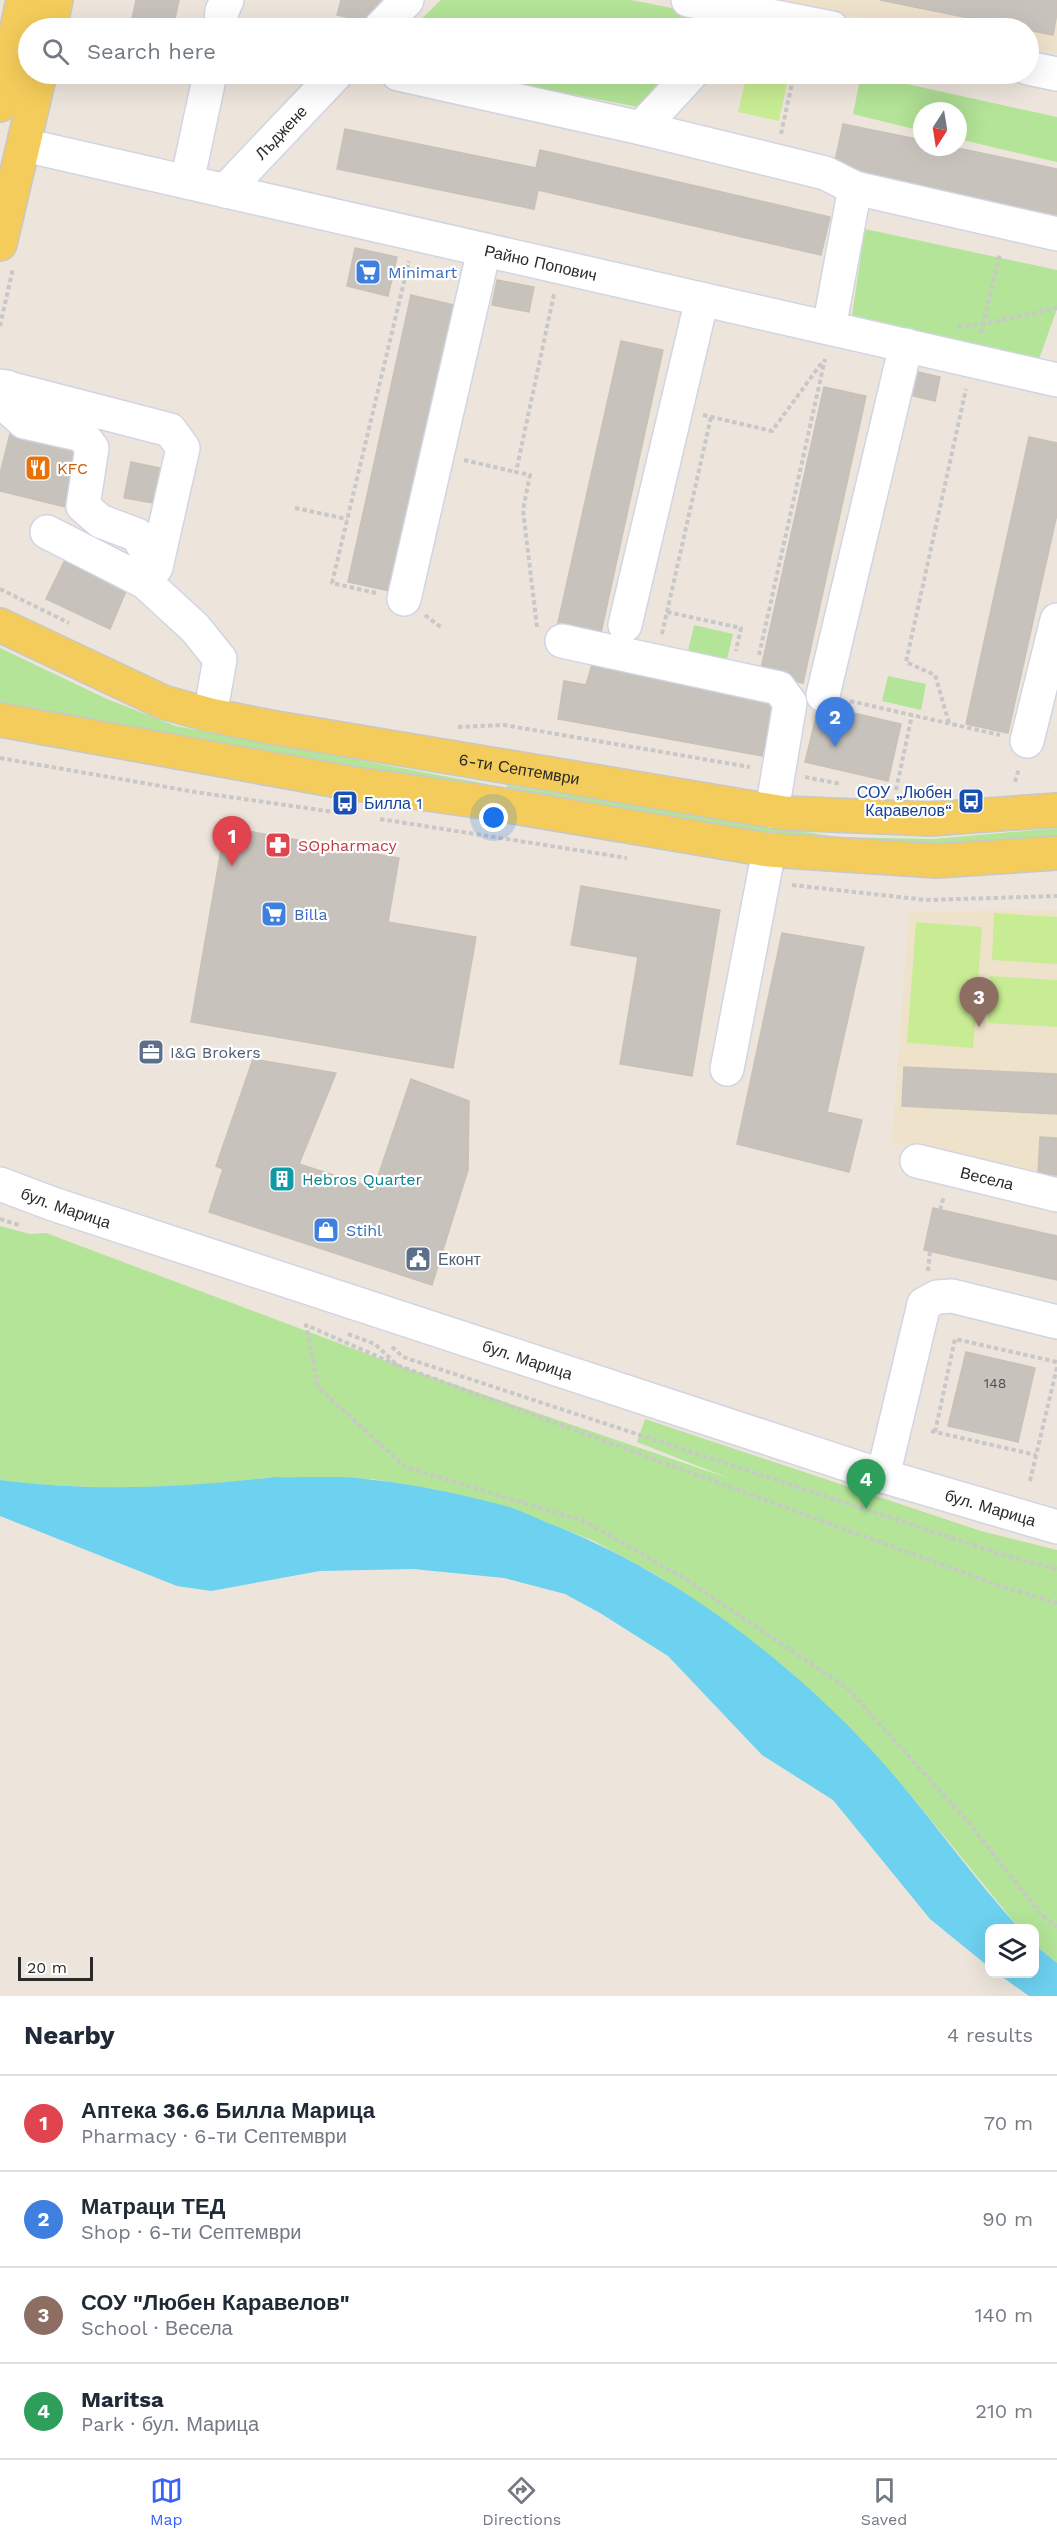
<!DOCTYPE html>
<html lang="en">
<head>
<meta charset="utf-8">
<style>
  body { margin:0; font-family:"Work Sans",sans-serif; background:#f2f2f3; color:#1f2937 }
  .controls { position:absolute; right:18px; bottom:18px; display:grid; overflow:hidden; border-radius:12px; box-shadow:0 6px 24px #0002 }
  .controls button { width:54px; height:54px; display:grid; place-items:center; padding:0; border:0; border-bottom:2px solid #e0e1e3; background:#fff; color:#1f2937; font:30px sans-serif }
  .compass { position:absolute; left:913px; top:102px; width:54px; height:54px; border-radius:50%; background:#fff; box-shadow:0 6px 24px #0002; rotate:192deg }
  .scale { position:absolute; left:18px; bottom:15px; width:75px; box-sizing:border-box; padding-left:6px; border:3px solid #2a2a2a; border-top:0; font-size:16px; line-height:21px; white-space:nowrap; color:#2a2a2a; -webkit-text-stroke:4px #fff; paint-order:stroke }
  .you { position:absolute; left:494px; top:818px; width:21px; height:21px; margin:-15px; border:4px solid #fff; border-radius:50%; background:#1a73e8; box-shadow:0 0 0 9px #1a73e833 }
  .badge { display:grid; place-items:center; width:39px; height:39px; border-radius:50%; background:#3962fd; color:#fff; font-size:20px; font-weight:700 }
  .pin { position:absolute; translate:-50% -50px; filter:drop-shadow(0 2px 3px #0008) }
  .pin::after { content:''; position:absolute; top:32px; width:21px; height:18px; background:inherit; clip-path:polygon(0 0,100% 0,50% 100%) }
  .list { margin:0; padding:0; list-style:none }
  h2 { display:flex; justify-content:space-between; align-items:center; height:78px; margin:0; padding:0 24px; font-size:26px }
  h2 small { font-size:20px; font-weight:400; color:#747a83 }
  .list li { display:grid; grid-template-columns:39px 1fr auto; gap:18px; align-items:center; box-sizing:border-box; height:96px; padding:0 24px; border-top:2px solid #e0e1e3 }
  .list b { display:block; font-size:22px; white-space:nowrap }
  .list p { margin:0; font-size:20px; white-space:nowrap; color:#747a83 }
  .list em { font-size:20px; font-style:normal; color:#747a83 }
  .icon { flex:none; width:33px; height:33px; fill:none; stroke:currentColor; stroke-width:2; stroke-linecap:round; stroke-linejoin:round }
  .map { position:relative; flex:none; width:1057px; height:1996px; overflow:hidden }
  .search { position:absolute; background:#fff; box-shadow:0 6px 24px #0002; left:18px; right:18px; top:18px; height:66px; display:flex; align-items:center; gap:15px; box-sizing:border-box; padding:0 21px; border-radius:33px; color:#747a83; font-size:22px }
  .sheet { height:462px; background:#fff }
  nav { display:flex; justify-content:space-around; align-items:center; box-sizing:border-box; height:84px; border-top:2px solid #e0e1e3; background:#fff; font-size:16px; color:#747a83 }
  nav a { display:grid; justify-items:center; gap:3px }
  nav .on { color:#3962fd }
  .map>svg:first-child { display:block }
  .education { fill:#eee2cb }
  .green { fill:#b3e497 }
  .pitch { fill:#c8ec93 }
  .water { fill:#6dd1f0 }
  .building { fill:#c8c2bc; stroke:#c8c1b6; stroke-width:1.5 }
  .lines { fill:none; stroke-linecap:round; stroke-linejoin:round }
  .minor-casing { stroke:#d1d5e3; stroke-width:36 }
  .major-casing { stroke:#c8c8c8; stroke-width:36 }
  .path { stroke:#c8c8c8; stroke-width:4; stroke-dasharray:4.5 3; stroke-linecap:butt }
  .minor { stroke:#fff; stroke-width:33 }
  .major { stroke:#f3cc5b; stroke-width:33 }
  .labels { text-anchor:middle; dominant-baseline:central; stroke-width:4.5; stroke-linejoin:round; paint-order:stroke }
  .number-label { font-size:14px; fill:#52504e }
  .street-label { font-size:16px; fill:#2a2a2a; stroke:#fff }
  .shop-label { font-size:16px; fill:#366cbe; stroke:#fff; text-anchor:start }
  .food-label { font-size:16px; fill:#c56008; stroke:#fff; text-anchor:start }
  .transit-label { font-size:16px; fill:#164399; stroke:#fff; text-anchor:end }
  .health-label { font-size:16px; fill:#be3a42; stroke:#fff; text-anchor:start }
  .service-label { font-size:16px; fill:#4e5e75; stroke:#fff; text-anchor:start }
  .culture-label { font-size:16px; fill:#0d838f; stroke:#fff; text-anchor:start }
</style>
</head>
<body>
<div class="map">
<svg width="1057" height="1996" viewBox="0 0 1057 1996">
  <rect width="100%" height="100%" fill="#ede5dc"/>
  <!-- education -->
  <g class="education">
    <path d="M789,0h268v53l-28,-5 -1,-20h-107l-136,-24z"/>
    <path d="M1057,910v275l-165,-43 17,-230z"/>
  </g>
  <!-- green -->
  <g class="green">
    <path d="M441,0h190l81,16 -11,12h-289z"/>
    <path d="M468,74h197l-27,33z"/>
    <path d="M861,74l196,43v45l-99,-23v-28h-36v20l-69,-17z"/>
    <path d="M865,229l192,41v39l-18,50 -187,-44z"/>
    <path d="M694,625l39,9 -6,25 -39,-8z"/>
    <path d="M0,648l107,51 69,27 311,58v8l-487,-86z"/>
    <path d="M888,676l38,8 -5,26 -39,-9z"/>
    <path d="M507,785l330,52 96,2 124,-11v8l-126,11 -161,-10 -263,-47z"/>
    <path d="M0,1226l30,8 16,-1 351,132 334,114 -94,-37 8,-23 336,112 76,19v413l-22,-18 -1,-17h-15l-106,-130 -52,-59 -74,-70 -56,-44 -73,-49 -64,-35 -84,-33 -78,-19 -60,-10 -98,-2 -79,9 -91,2 -72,-4 -32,-4z"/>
  </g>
  <!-- pitch -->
  <g class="pitch">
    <path d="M747,74h42l-10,47 -41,-9z"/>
    <path d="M994,913l63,4v47l-65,-4z"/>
    <path d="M916,922l66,5 -9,121 -66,-5z"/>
    <path d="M990,976l67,4v47l-69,-4z"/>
  </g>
  <!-- water -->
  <g class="water">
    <path d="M274,1477c33,1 68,-2 100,3 45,5 91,15 135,27 16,5 31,13 47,19 115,46 219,124 305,213 57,59 103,129 158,189h-29l-1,39 -59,-48 -97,-119 -71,-45 -94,-99 -68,-43 -35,-19 -61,-16 -91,-9 -93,2 -109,20 -34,-5 -177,-70v-36c91,12 183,8 274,-3z"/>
    <path d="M1035,1945l22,18v33h-28l-31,-22h36z"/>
  </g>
  <!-- building -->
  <g class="building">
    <path d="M136,0h43l-6,28h-43z"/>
    <path d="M341,0h50l-19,23 -35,-8z"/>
    <path d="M880,0h177v13l-4,22z"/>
    <path d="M133,74h29l-1,6z"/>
    <path d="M843,124l79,16v7h31l104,22v46l-223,-49z"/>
    <path d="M345,129l191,39 4,-18 290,67 -9,38 -283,-65 -4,19 -197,-40z"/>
    <path d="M355,248l42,9 -9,39 -41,-10z"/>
    <path d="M497,280l37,7 -5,25 -37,-7z"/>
    <path d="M411,295l43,10 -64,286 -42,-9z"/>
    <path d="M621,341l42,9 -63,287 -43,-10z"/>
    <path d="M910,370l30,7 -5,24 -30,-7z"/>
    <path d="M824,387l42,9 -63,287 -43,-10z"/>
    <path d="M11,430l74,19 -15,59 -70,-17v-17z"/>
    <path d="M1029,437l28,6v71l-49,219 -42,-9z"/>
    <path d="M131,462l29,6 -7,35 -29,-5z"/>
    <path d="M65,560l61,31 -16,38 -64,-30z"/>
    <path d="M593,661l181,40 -12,55 -204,-37 6,-38 22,4z"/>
    <path d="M819,705l82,19 -13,57 -83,-19z"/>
    <path d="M225,827l174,31 -11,64 88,15 -23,131 -262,-46z"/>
    <path d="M581,886l139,24 -28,166 -72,-12 18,-107 -67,-12z"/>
    <path d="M782,933l82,14 -37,165 35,8 -13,52 -112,-28z"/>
    <path d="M145,1043l15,2 -3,17 -15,-3z"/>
    <path d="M253,1059l83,14 -37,91 75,24 37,-109 58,22 -1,69 -36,115 -223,-73 14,-43 -7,-3z"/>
    <path d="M904,1067l153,7v40l-155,-8z"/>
    <path d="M1040,1137l17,1v37l-19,-1z"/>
    <path d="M933,1208l124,28v44l-133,-30z"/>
    <path d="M966,1352l69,16 -17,74 -70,-16z"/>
  </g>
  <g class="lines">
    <!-- minor casing -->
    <g class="minor-casing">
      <g id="minor">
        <path d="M688,0l144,28"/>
        <path d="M220,28l2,-17 5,-11"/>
        <path d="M380,28l27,-28"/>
        <path d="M1028,68l29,6"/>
        <path d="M398,74l243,54 184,45 30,15"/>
        <path d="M641,128l50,-54"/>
        <path id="s1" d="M24,145l1033,235"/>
        <path d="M187,182l23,-108"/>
        <path id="s2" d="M225,191l111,-117"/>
        <path d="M829,328l26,-140 202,46"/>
        <path d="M0,386l170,44 13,18 -27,119 -11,15"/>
        <path d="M7,387l2,21 15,14 58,13 10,13 -9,58 17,15 37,14 19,32"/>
        <path d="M47,532l98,50 50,46 25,31 -10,56"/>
        <path d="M404,599l80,-349"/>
        <path d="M625,625l77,-326"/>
        <path d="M562,641l217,47 11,15 -18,108"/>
        <path d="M823,695l83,-350"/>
        <path d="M1027,741l30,-121"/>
        <path d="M727,1069l42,-219"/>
        <path id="s3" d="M917,1161l140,34"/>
        <path id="s4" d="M0,1184l53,20 830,272 174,51"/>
        <path d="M883,1476l41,-172 13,-7 15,-1 105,26"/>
      </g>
    </g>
    <!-- major casing -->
    <g class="major-casing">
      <g id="major">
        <path d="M50,28l6,-28"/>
        <path d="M0,105l23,-105"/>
        <path d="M0,244l40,-170"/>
        <path id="s5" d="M0,625l163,77 47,13 60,12 514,86 146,6 127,-9"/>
        <path d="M0,720l349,63 142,20 278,47 168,11 120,-8"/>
      </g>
    </g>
    <!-- path -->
    <g class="path">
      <path d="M781,134l13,-60"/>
      <path d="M0,326l13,-58"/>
      <path d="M958,326l26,-2 73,-16"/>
      <path d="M981,333l19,-80"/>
      <path d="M703,415l69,16 51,-70"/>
      <path d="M464,460l52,12"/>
      <path d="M295,508l52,11"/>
      <path d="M0,589l69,34"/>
      <path d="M376,593l-44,-10 77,-322"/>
      <path d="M667,612l74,16 -5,23"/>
      <path d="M425,615l17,13"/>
      <path d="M537,627l-14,-117 7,-35 -14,-3 38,-178"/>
      <path d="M662,634l49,-217"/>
      <path d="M759,655l66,-296"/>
      <path d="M850,701l150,34"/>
      <path d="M949,723l-14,-48 -29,-13 60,-273"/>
      <path d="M458,727l46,-2 246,42"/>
      <path d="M0,758l195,34 139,20"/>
      <path d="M805,777l36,7"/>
      <path d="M1015,782l4,-14"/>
      <path d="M896,790l16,-75"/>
      <path d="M380,819l247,39"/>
      <path d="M792,885l134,15 131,-4"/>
      <path d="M940,1210l4,-14"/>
      <path d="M0,1219l19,6"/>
      <path d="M928,1271l2,-20"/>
      <path d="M348,1334l27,10 22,21 603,221 57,17"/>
      <path d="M392,1347l11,10 607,200 47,12"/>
      <path d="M397,1365l-91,-40 12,62 87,80 179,54 98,56 165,111 122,135 71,90 17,14"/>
      <path d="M931,1431l105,24"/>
      <path d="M935,1432l20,-93 102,23"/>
      <path d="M1030,1481l27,-114"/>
    </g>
    <!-- minor -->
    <use href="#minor" class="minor"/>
    <!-- major -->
    <use href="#major" class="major"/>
  </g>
  <!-- icons -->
  <defs>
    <g id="supermarket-square" transform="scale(1.35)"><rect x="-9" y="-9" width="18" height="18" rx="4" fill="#3f7fe0" stroke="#fff"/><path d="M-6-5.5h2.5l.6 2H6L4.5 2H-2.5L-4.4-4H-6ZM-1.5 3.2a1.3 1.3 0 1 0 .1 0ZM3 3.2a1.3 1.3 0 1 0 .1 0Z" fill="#fff"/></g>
    <g id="restaurant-square" transform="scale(1.35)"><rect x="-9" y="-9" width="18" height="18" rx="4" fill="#e8710a" stroke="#fff"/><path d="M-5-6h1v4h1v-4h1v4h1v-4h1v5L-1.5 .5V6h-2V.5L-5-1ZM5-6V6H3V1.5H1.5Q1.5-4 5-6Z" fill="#fff"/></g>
    <g id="bus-square" transform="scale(1.35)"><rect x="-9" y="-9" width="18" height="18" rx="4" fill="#1a4fb4" stroke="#fff"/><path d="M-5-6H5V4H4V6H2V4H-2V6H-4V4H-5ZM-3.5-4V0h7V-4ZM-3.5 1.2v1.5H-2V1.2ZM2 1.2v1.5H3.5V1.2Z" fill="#fff"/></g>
    <g id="pharmacy-square" transform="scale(1.35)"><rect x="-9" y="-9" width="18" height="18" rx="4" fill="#e0444e" stroke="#fff"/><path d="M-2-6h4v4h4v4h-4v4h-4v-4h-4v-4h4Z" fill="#fff"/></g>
    <g id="office-square" transform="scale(1.35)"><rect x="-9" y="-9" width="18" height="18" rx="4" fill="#5c6f8a" stroke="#fff"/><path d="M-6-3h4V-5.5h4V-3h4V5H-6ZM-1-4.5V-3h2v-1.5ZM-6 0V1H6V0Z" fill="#fff"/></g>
    <g id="building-square" transform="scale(1.35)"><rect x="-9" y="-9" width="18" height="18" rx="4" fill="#0f9aa8" stroke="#fff"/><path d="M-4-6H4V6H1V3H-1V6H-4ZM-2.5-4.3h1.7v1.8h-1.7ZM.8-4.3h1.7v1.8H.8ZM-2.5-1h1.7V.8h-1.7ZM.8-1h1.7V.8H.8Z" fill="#fff"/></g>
    <g id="shop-square" transform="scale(1.35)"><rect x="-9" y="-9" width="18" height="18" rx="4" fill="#3f7fe0" stroke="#fff"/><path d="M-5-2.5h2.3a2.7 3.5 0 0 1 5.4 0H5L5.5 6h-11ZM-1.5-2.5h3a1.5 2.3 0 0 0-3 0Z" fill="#fff"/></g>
    <g id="civic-square" transform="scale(1.35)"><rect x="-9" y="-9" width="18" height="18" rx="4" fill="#5c6f8a" stroke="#fff"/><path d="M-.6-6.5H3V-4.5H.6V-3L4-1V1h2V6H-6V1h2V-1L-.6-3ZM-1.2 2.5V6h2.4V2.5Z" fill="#fff"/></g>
  </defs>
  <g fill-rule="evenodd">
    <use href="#supermarket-square" x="368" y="272"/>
    <use href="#restaurant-square" x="38" y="468"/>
    <use href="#bus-square" x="971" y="801"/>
    <use href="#bus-square" x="345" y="803"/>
    <use href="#pharmacy-square" x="278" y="845"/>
    <use href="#supermarket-square" x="274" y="914"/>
    <use href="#office-square" x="151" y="1052"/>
    <use href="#building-square" x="282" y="1179"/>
    <use href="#shop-square" x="326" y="1230"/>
    <use href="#civic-square" x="418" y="1259"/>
  </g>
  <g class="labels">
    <!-- number labels -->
    <g class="number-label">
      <text x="995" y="1383">148</text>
    </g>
    <!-- street labels -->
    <g class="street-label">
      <text stroke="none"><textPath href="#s2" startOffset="81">Лъджене</textPath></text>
      <text stroke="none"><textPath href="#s1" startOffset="530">Райно Попович</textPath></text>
      <text stroke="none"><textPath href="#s5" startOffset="543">6-ти Септември</textPath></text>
      <text stroke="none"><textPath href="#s3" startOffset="72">Весела</textPath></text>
      <text stroke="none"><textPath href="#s4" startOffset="70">бул. Марица</textPath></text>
      <text stroke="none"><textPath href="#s4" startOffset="556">бул. Марица</textPath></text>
      <text stroke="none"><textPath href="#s4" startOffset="1042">бул. Марица</textPath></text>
    </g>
    <!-- shop labels -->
    <g class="shop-label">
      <text x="388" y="272">Minimart</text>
      <text x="294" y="914">Billa</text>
      <text x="346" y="1230">Stihl</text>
    </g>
    <!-- food labels -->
    <g class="food-label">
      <text x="57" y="468">KFC</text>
    </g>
    <!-- transit labels -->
    <g class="transit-label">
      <text x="952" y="792">СОУ „Любен<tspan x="952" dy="18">Каравелов“</tspan></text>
      <text x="364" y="803" text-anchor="start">Билла 1</text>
    </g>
    <!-- health labels -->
    <g class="health-label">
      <text x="298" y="845">SOpharmacy</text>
    </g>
    <!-- service labels -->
    <g class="service-label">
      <text x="170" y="1052">I&amp;G Brokers</text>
      <text x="438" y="1259">Еконт</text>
    </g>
    <!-- culture labels -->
    <g class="culture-label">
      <text x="302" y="1179">Hebros Quarter</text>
    </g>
  </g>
</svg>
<div class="controls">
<button><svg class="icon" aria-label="layers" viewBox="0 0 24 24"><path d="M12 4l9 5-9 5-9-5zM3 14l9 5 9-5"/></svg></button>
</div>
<svg class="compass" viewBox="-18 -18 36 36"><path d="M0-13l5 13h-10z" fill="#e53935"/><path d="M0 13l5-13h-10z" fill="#747a83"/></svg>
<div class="scale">20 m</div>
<div class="you"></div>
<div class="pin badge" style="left:232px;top:866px;background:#e0444e">1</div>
<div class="pin badge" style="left:835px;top:747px;background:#3f7fe0">2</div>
<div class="pin badge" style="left:979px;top:1027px;background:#8d6e63">3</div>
<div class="pin badge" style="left:866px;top:1509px;background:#2e9e5b">4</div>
<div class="search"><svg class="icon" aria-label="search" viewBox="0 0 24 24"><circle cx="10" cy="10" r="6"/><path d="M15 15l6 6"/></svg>Search here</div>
</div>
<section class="sheet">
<h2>Nearby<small>4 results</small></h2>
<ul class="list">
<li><span class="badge" style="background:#e0444e">1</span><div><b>Аптека 36.6 Билла Марица</b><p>Pharmacy · 6-ти Септември</p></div><em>70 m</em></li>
<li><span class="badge" style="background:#3f7fe0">2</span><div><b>Матраци ТЕД</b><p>Shop · 6-ти Септември</p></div><em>90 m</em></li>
<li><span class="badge" style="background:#8d6e63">3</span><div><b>СОУ &quot;Любен Каравелов&quot;</b><p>School · Весела</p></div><em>140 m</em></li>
<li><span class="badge" style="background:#2e9e5b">4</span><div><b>Maritsa</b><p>Park · бул. Марица</p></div><em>210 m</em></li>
</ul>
</section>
<nav>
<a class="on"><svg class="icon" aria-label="map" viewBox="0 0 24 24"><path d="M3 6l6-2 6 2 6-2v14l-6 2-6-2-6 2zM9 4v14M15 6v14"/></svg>Map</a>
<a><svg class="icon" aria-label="directions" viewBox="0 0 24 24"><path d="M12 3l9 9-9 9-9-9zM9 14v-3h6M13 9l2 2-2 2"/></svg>Directions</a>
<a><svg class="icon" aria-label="saved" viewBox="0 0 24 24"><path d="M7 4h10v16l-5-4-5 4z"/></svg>Saved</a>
</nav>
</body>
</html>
